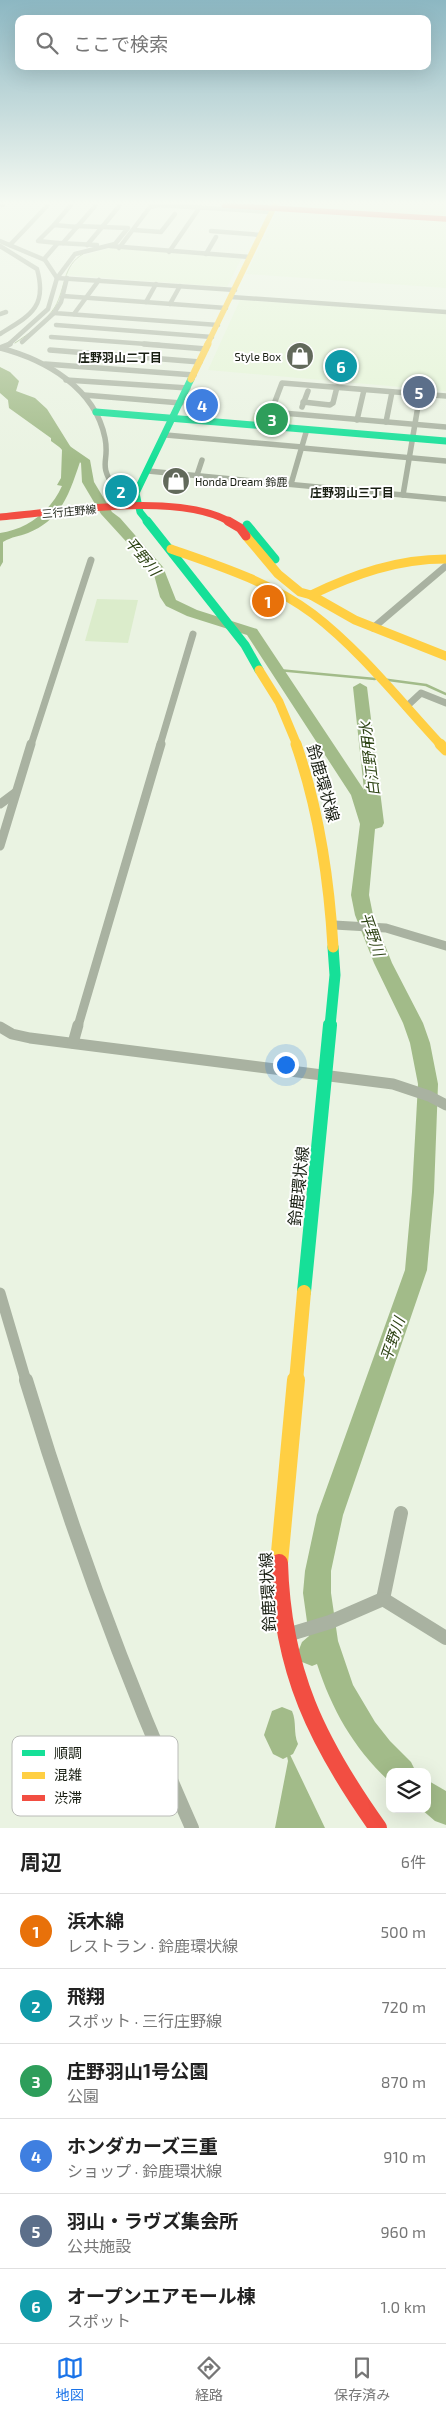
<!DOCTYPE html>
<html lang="ja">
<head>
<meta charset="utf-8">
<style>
  body { margin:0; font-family:"Exo 2","Noto Sans JP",sans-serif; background:#f6f6f6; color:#222 }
  .controls { position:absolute; right:15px; bottom:15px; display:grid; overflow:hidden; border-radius:10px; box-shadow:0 5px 20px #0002 }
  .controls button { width:45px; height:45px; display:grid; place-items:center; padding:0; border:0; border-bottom:1px solid #e0e0e0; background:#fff; color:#222; font:25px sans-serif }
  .you { position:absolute; left:285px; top:1064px; width:18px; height:18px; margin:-12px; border:4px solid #fff; border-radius:50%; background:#1a73e8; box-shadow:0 0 0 8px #1a73e833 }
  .badge { display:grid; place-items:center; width:32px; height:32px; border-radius:50%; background:#1a73e8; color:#fff; font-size:16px; font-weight:700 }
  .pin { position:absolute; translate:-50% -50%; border:2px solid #fff; box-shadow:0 1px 5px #0006 }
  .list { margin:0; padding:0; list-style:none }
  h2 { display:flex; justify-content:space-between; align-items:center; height:65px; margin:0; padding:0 20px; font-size:21px }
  h2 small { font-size:16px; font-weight:400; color:#767676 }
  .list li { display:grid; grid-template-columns:32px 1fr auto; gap:15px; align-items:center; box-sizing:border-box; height:75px; padding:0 20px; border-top:1px solid #e0e0e0 }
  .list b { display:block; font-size:19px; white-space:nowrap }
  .list p { margin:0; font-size:16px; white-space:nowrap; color:#767676 }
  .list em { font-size:16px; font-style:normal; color:#767676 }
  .icon { flex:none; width:28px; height:28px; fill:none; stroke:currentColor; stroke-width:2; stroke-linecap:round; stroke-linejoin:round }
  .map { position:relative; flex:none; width:446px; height:1828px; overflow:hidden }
  .search { position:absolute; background:#fff; box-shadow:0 5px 20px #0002; left:15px; right:15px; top:15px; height:55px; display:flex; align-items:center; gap:12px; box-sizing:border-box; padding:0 18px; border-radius:10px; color:#767676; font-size:19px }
  .sheet { height:515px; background:#fff }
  nav { display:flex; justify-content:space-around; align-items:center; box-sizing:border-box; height:70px; border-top:1px solid #e0e0e0; background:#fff; font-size:14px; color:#767676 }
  nav a { display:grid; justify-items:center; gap:2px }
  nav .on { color:#1a73e8 }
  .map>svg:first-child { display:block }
  .built { fill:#e4f4d6 }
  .green { fill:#dbeccb }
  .water { fill:#a2bb89 }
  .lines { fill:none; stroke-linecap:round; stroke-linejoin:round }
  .stream-far1 { stroke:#a2bb89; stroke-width:1 }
  .stream { stroke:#a2bb89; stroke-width:2.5 }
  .river { fill:#a2bb89; fill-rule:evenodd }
  .street-far5 { stroke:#a9b2a1; stroke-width:4.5 }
  .street-far4 { stroke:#a9b2a1; stroke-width:5.5 }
  .street-far3 { stroke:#a9b2a1; stroke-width:7 }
  .street-far2 { stroke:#a9b2a1; stroke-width:9 }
  .street-far1 { stroke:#a9b2a1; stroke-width:11 }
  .street { stroke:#a9b2a1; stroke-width:14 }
  .fast-far3 { stroke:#16e098; stroke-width:7 }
  .fast-far2 { stroke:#16e098; stroke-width:9 }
  .fast-far1 { stroke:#16e098; stroke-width:11 }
  .fast { stroke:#16e098; stroke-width:14 }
  .slow-far5 { stroke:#ffcf43; stroke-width:5.5 }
  .slow-far4 { stroke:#ffcf43; stroke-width:7 }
  .slow-far3 { stroke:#ffcf43; stroke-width:9 }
  .slow-far2 { stroke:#ffcf43; stroke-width:11 }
  .slow-far1 { stroke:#ffcf43; stroke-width:14 }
  .slow { stroke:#ffcf43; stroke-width:18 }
  .jam-far3 { stroke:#f24e42; stroke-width:5.5 }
  .jam-far2 { stroke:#f24e42; stroke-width:7 }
  .jam-far1 { stroke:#f24e42; stroke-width:9 }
  .jam { stroke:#f24e42; stroke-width:18 }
  .labels { text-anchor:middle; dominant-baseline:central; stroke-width:4; stroke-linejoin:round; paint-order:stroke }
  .far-poi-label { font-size:11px; fill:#181e12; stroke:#fff; text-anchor:end }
  .far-street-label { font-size:11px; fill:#181e12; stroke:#fff }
  .far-neighbourhood-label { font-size:12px; font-weight:bold; fill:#181e12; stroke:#fff }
  .water-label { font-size:15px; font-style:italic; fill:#2f4516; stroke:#fff }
  .near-street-label { font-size:16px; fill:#181e12; stroke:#fff }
  .key { fill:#fff; stroke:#babcb8; stroke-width:1 }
  .key-label { font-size:14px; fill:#181e12 }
</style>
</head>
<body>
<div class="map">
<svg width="446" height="1828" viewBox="0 0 446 1828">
  <rect width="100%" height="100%" fill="#eaf3e2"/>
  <!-- built -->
  <g class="built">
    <path d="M283,205h163v12l-158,-10z"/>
    <path d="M283,211l163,10v67l-200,-14 30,-61z"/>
    <path d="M111,248l131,9 -15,30 -162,-12 16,-19z"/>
    <path d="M240,300l206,13v78l-238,-21z"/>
  </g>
  <!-- green -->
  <g class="green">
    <path d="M254,413l39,3 -2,10 -41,-4z"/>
    <path d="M97,599l41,1 -10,43 -43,-2z"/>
  </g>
  <!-- water -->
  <g class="water">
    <path d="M0,367l10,5 9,9 -3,10 19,7 12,11 33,53c-11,32 -18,57 -52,71 -10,4 -15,3 -25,9v20l-3,5v-34c28,-4 51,-22 62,-47l-5,-1 4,-7 1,-28 -7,-9 -46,-33 -1,-8 -8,-7z"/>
    <path d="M284,1742l41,86h-50l13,-67z"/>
  </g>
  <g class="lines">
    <!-- stream-far1 -->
    <g class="stream-far1">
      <path d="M142,214l9,-9"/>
      <path d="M15,343c14,-9 31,-22 40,-36 11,-19 7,-41 28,-53"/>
    </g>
    <!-- stream -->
    <g class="stream">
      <path d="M278,670l97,9"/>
      <path d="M381,679l45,6 20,9"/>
    </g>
    <!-- river -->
    <g class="river">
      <path d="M55,436l35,24 4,22 18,30 8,6 43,49 13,33 21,10 60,19 107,161 -11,-103 7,-4 7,4 17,136 -2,4 -7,2 -6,66 4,20 19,48 31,60 7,20 8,41 -4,108 -7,78 -84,245 -12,56v22l7,48 15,44 22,37 15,19 21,21 5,10h-26v10c-36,-33 -58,-72 -73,-118l-5,2 -10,-4 -4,-10 4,-10 7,-6 -6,-43 2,-22 12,-56 88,-245 7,-78 6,-108 -8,-41 -7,-20 -29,-60 -19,-48 -4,-20 9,-71 -9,-29 -104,-160 -60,-19 -21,-10 -6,-9 -7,-26 -52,-57 -19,-32 -1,-19 -30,-22v-4z"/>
      <path d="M282,1707l10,4c5,12 1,21 6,33l-5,10 -10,5 -10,-5 -9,-19 8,-24z"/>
      <path d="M427,1780l19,11v34l-11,-4 -14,-12h6z"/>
    </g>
    <!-- street-far5 -->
    <g class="street-far5">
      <path d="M0,205h3"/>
      <path d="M159,205l113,7"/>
      <path d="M54,225l17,-20"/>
      <path d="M103,226l17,-21"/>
      <path d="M134,230l27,2 14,-18"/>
      <path d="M211,231l50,4"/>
      <path d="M0,241l45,19 12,18 178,12"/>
      <path d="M58,243l-20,-2 16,-16 23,2"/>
      <path d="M63,243l33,-38"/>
      <path d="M10,245l38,-40"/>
      <path d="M87,245l16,-19"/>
      <path d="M0,246l37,23c11,39 -8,47 -37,65"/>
      <path d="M110,246l140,11"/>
      <path d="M119,248l31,-41 8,-2"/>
      <path d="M169,252l31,-45"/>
      <path d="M206,254l10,-17"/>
      <path d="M45,258l13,-15 39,2"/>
      <path d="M67,278l-6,24 -7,11 164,12"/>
      <path d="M63,296l163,12"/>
      <path d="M231,297l215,15"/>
      <path d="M146,302l10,-18"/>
      <path d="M170,304l10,-18"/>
      <path d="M0,314l6,-2"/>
      <path d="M74,314l25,-34"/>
      <path d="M56,325l156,12"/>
      <path d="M51,337l109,8"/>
      <path d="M22,342l32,-29"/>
      <path d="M8,345l40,-36 9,-31 18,-24 40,-10 13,-16 -51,-2"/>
    </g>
    <!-- street-far4 -->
    <g class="street-far4">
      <path d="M144,344l62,5"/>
      <path d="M0,348l10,-4"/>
      <path d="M0,348c46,12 95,40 105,90 5,25 -8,24 10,51"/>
      <path d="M50,350l150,12"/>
      <path d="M45,364l149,11"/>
      <path d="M66,380l122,8"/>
      <path d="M84,395l97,8"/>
      <path d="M446,396l-164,-13 -11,29 175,15"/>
      <path d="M303,402l27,3 3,-2 4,-16"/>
      <path d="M302,407l6,-16"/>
      <path d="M357,420l7,-30"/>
      <path d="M386,422l6,-30"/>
      <path d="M166,435l136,12"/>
      <path d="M302,448l144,13"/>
      <path d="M148,471l255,24 17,-101"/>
      <path d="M197,475l5,-15"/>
      <path d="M291,484l16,-55"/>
      <path d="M403,495l43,4"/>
    </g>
    <!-- street-far3 -->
    <g class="street-far3">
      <path d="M373,628l73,-62"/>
      <path d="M406,707l15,-14 25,10"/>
      <path d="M31,745l60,-185"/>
      <path d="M160,745l33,-111"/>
    </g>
    <!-- street-far2 -->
    <g class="street-far2">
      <path d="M0,804l15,-11"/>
      <path d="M0,846l31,-102"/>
      <path d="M334,925l52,3 60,18"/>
      <path d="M78,1026l83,-282"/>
    </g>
    <!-- street-far1 -->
    <g class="street-far1">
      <path d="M0,1027l12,7 18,4 363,46 36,12 17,9"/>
      <path d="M73,1043l5,-18"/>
      <path d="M0,1293l26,88"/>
    </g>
    <!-- street -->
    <g class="street">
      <path d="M26,1380c46,153 101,302 166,448"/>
      <path d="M383,1599l18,-86"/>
      <path d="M287,1635l43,-13 53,-23 63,39"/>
    </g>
    <!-- fast-far3 -->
    <g class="fast-far3">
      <path d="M96,412l350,29"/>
      <path d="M148,522l-8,-10 -4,-19 55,-114"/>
    </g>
    <!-- fast-far2 -->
    <g class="fast-far2">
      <path d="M147,521l98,124 14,25"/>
      <path d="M247,525l28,34"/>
    </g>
    <!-- fast-far1 -->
    <path class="fast-far1" d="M330,1026l5,-51 -2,-28"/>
    <!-- fast -->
    <path class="fast" d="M304,1292l26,-267"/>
    <!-- slow-far5 -->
    <path class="slow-far5" d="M207,345l68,-140"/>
    <!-- slow-far4 -->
    <path class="slow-far4" d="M191,379l17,-35"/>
    <!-- slow-far3 -->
    <g class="slow-far3">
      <path d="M246,536l32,38 22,18 11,3 44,25 91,36"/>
      <path d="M171,549c49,17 99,33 142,65 47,36 88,88 128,131"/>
      <path d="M311,595c44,-21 86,-36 135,-36"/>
      <path d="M259,670l20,32 18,43"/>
    </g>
    <!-- slow-far2 -->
    <g class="slow-far2">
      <path d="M296,744c23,66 33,133 37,203"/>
      <path d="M440,744l6,6"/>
    </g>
    <!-- slow-far1 -->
    <path class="slow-far1" d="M296,1381l8,-89"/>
    <!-- slow -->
    <path class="slow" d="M279,1563l17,-183"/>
    <!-- jam-far3 -->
    <path class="jam-far3" d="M224,205l222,14"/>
    <!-- jam-far2 -->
    <path class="jam-far2" d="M0,517c60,-5 178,-26 230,5"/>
    <!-- jam-far1 -->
    <path class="jam-far1" d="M228,521l12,7 6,8"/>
    <!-- jam -->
    <path class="jam" d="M279,1563c3,108 38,179 99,265"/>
  </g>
  <!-- sky -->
  <linearGradient id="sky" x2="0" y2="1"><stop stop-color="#8cb7c2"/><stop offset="0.44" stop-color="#f6faf2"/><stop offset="1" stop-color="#f6faf2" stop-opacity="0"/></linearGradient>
  <rect width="446" height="461" fill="url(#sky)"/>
  <!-- icons -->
  <defs>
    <g id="shop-disc" transform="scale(1.4375)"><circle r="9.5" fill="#62695b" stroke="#fff"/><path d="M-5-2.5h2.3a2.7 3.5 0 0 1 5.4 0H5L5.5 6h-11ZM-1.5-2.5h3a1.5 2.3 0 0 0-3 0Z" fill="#fff"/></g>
  </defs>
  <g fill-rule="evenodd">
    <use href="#shop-disc" x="300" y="356"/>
    <use href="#shop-disc" x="176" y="481"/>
  </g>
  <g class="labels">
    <!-- far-poi labels -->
    <g class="far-poi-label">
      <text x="281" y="356">Style Box</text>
      <text x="195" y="481" text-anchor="start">Honda Dream 鈴鹿</text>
    </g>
    <!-- far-street labels -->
    <g class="far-street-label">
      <text transform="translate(69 511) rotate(-5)">三行庄野線</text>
    </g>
    <!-- far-neighbourhood labels -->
    <g class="far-neighbourhood-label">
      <text x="120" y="357">庄野羽山二丁目</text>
      <text x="352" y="492">庄野羽山三丁目</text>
    </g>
    <!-- water labels -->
    <g class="water-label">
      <text transform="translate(143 556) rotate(50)">平野川</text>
      <text transform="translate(369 759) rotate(-97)">白江野用水</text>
      <text transform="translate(373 934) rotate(71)">平野川</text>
      <text transform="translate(392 1339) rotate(-71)">平野川</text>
    </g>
    <!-- near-street labels -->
    <g class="near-street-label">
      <text transform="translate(324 783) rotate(74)">鈴鹿環状線</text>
      <text transform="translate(298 1186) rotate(-84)">鈴鹿環状線</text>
      <text transform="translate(267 1592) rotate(-93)">鈴鹿環状線</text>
    </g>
  </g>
  <!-- legend -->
  <rect x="12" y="1736" width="166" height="80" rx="8" class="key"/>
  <rect x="22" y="1750" width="23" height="6" fill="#16e098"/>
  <rect x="22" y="1772" width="23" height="7" fill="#ffcf43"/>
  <rect x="22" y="1795" width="23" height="6" fill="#f24e42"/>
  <g class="key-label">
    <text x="54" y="1758">順調</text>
    <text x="54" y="1780">混雑</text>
    <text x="54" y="1803">渋滞</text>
  </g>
</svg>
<div class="controls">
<button><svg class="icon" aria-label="layers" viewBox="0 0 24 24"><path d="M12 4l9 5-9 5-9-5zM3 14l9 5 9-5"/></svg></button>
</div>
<div class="you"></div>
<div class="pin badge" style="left:268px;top:601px;background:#e8710a">1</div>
<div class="pin badge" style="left:121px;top:491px;background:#0f9aa8">2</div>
<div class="pin badge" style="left:272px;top:419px;background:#2e9e5b">3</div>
<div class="pin badge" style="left:202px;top:405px;background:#3f7fe0">4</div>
<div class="pin badge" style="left:419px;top:392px;background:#5c6f8a">5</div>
<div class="pin badge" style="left:341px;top:366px;background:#0f9aa8">6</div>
<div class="search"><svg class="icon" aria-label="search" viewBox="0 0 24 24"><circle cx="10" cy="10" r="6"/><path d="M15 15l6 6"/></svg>ここで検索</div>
</div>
<section class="sheet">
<h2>周辺<small>6件</small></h2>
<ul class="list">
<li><span class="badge" style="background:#e8710a">1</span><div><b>浜木綿</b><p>レストラン · 鈴鹿環状線</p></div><em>500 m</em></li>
<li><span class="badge" style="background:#0f9aa8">2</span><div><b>飛翔</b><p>スポット · 三行庄野線</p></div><em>720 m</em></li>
<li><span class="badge" style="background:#2e9e5b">3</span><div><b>庄野羽山1号公園</b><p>公園</p></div><em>870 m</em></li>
<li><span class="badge" style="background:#3f7fe0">4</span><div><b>ホンダカーズ三重</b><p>ショップ · 鈴鹿環状線</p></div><em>910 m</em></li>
<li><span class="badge" style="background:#5c6f8a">5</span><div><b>羽山・ラヴズ集会所</b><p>公共施設</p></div><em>960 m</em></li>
<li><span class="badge" style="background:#0f9aa8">6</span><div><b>オープンエアモール棟</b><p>スポット</p></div><em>1.0 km</em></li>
</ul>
</section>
<nav>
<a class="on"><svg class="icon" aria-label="map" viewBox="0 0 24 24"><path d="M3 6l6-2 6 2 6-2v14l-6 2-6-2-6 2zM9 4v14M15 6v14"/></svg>地図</a>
<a><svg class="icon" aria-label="directions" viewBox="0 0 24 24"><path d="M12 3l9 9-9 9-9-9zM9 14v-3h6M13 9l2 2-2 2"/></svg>経路</a>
<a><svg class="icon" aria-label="saved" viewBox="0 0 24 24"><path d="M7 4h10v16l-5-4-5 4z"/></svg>保存済み</a>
</nav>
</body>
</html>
